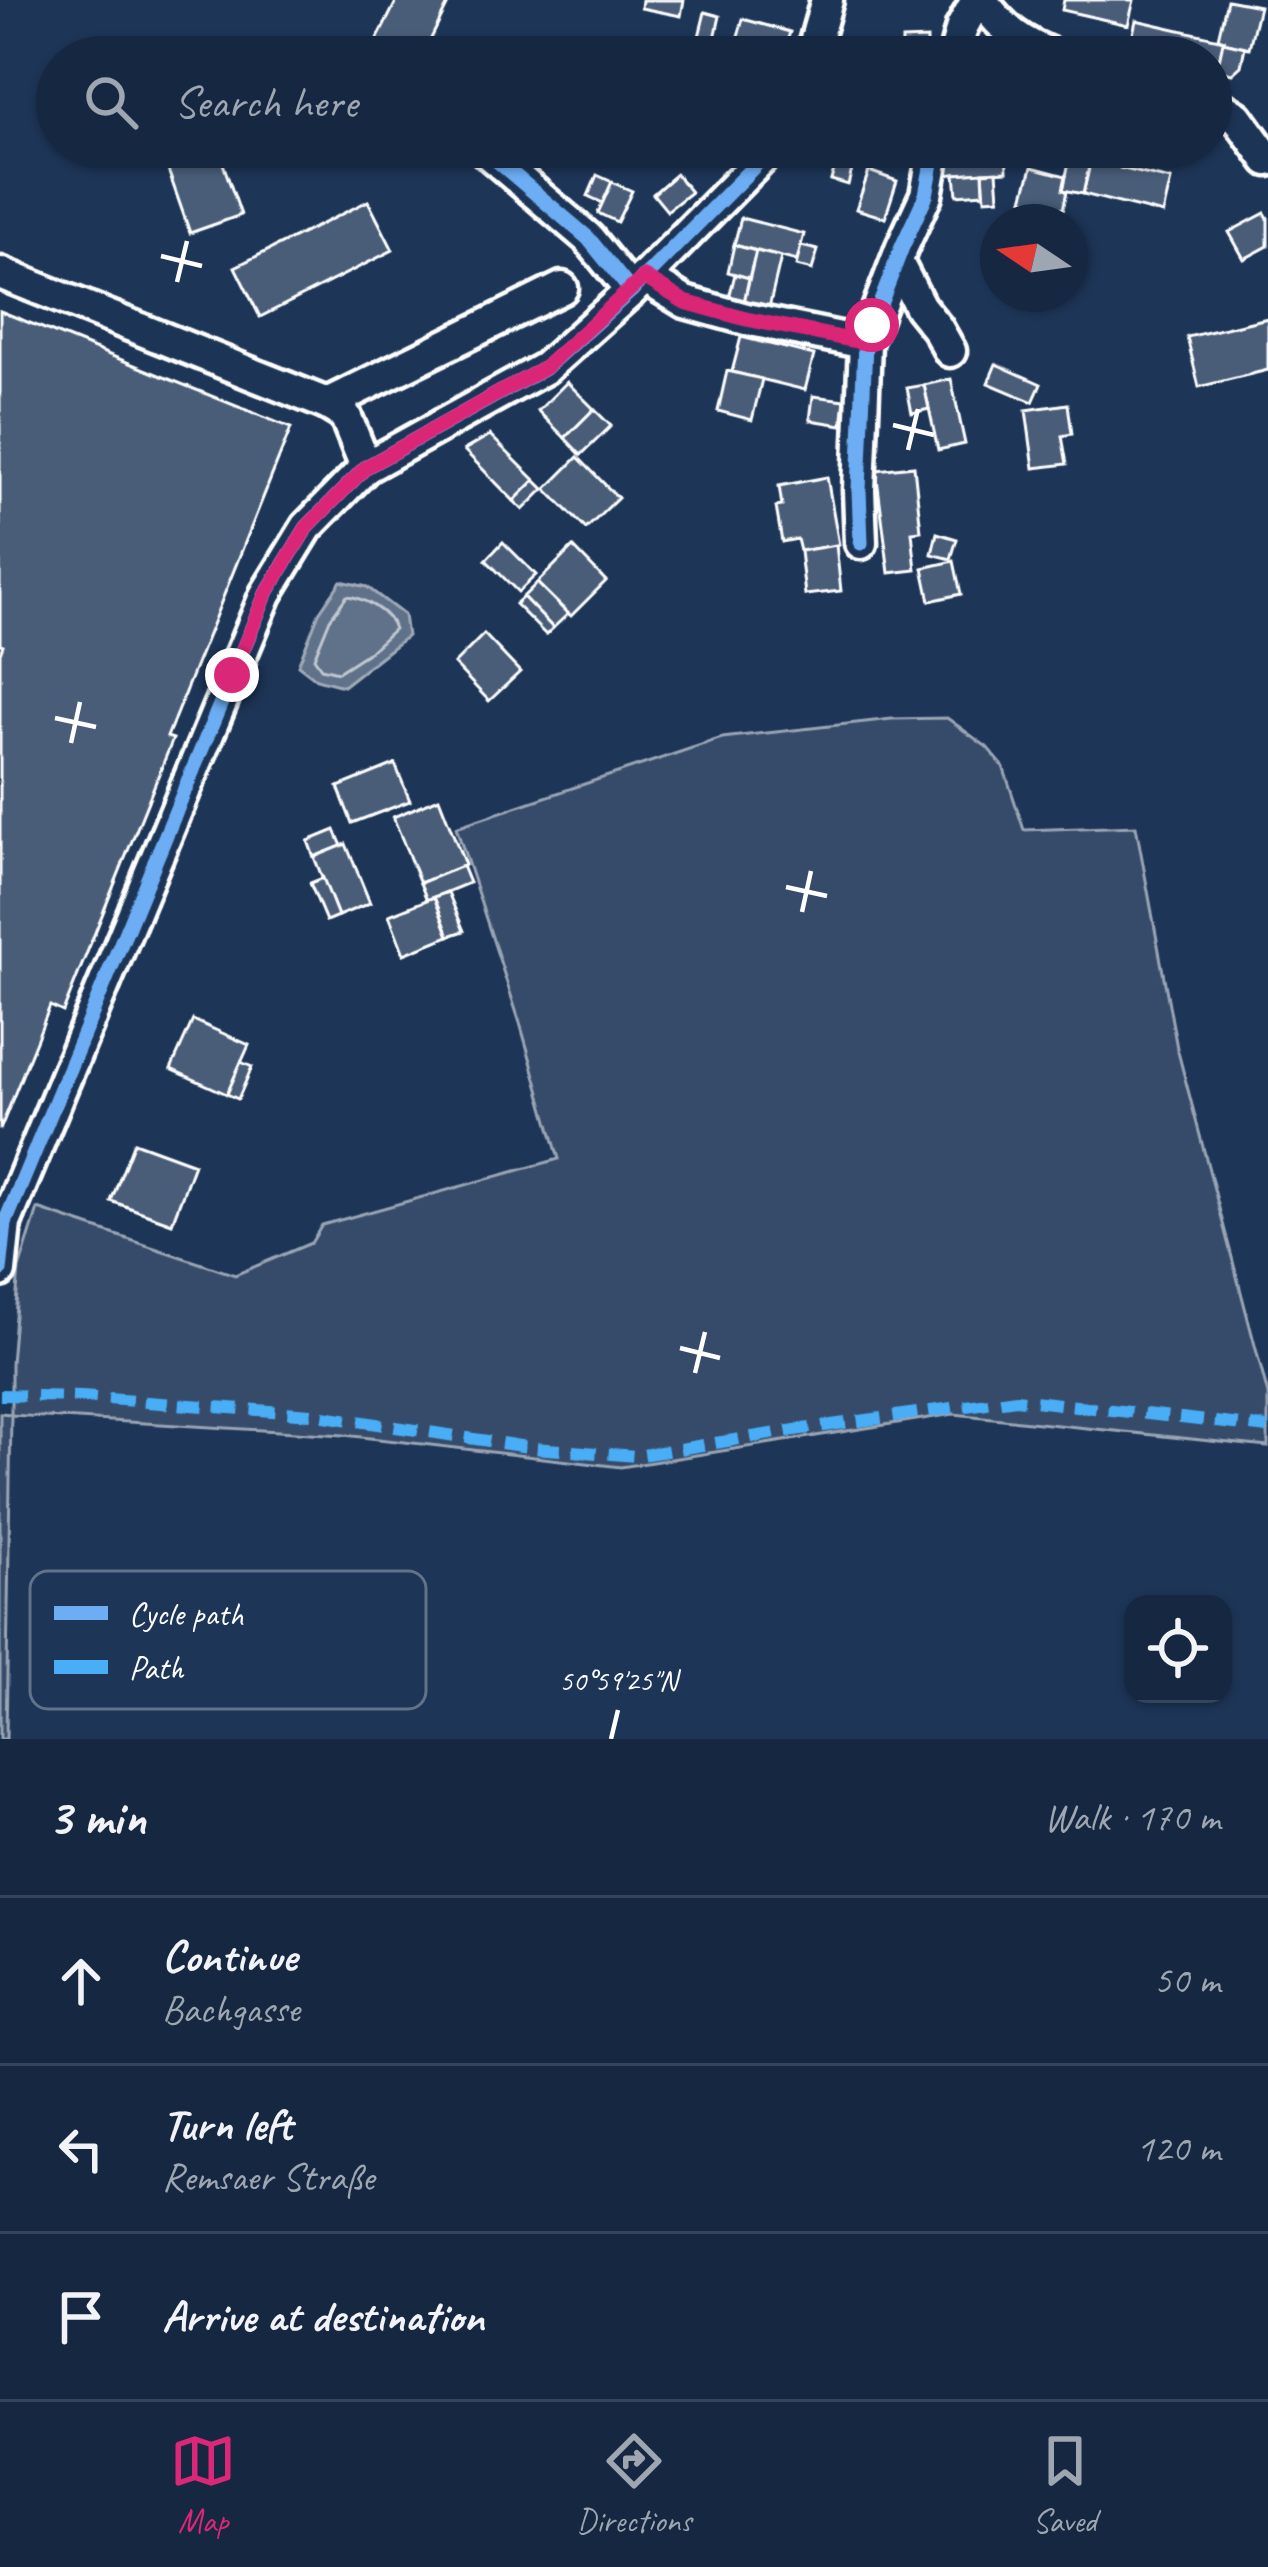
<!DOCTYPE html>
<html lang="en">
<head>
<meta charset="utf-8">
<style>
  body { margin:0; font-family:Caveat,sans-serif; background:#23344c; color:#f1f3f6 }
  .controls { position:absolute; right:36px; bottom:36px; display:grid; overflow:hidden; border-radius:24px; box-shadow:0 3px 9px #0004 }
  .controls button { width:108px; height:108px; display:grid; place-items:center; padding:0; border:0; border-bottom:3px solid #35445a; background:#162841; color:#f1f3f6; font:60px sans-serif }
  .compass { position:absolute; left:980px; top:204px; width:108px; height:108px; border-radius:50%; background:#162841; box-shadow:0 3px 9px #0004; rotate:283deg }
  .stop { position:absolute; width:36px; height:36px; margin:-27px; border:9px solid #db2777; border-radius:50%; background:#fff }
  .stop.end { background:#db2777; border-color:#fff; box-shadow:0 3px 12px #0008 }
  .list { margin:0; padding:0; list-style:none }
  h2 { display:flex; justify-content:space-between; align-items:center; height:156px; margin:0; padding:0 48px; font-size:51px }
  h2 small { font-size:39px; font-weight:400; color:#9ea6b1 }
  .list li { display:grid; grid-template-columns:78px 1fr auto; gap:36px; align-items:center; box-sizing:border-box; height:168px; padding:0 48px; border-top:3px solid #35445a }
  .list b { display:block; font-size:45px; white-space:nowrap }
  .list p { margin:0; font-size:39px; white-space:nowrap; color:#9ea6b1 }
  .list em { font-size:39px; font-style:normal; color:#9ea6b1 }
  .icon { flex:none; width:66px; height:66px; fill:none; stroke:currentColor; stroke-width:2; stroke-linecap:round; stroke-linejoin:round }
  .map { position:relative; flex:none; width:1268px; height:1739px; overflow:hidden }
  .search { position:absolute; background:#162841; box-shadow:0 3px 9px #0004; left:36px; right:36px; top:36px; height:132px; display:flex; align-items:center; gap:30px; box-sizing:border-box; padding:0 42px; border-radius:66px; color:#9ea6b1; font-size:45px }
  .sheet { height:660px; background:#162841 }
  nav { display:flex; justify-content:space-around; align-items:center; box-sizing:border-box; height:168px; border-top:3px solid #35445a; background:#162841; font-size:33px; color:#9ea6b1 }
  nav a { display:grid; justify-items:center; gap:6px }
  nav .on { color:#db2777 }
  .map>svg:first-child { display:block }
  .green { fill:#364b69; stroke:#9aa5b4; stroke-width:3 }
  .water { fill:#617289; stroke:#a0aab8; stroke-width:3 }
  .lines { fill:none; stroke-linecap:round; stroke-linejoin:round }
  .shore { stroke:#c0c7d0; stroke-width:3 }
  .building { fill:#4a5d79; stroke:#fff; stroke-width:3 }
  .minor-casing { stroke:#fff; stroke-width:39 }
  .minor { stroke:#1d3557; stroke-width:30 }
  .quiet { stroke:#49aef6; stroke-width:12; stroke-dasharray:24 12; stroke-linecap:butt }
  .cycleway-casing { stroke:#1d3557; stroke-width:22 }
  .cycleway { stroke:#6dadf4; stroke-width:15 }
  .route { stroke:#db2777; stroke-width:15 }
  .ticks { fill:none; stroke:#fff; stroke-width:4.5 }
  .key { fill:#1d3557; stroke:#617289; stroke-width:3 }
  .key-label { font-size:33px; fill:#fff }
  .ticks-label { font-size:30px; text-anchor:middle; fill:#fff; stroke:#1d3557; stroke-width:10; stroke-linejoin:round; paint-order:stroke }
</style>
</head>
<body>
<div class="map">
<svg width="1268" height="1739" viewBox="0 0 1268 1739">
  <rect width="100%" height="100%" fill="#1d3557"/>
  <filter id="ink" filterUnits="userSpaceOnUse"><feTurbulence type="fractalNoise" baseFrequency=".00833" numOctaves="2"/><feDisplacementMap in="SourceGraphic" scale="24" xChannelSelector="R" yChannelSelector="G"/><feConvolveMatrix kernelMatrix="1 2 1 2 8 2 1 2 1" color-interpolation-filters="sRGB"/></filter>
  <g filter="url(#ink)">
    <!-- green -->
    <path class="green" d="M947,718l40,29 16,19 21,64 112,-4 41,222 91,347v52l-314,-33 -333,53 -277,-32 -333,-20 -5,324h-6v-326l11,1v-51l8,-94 19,-60 197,66 76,-32 11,-18 237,-66 -39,-136 -64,-196 266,-89 170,-19z"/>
    <!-- water -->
    <path class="water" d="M341,581l26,6 37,28 3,21 -64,50 -27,-7 -18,-14 21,-52z"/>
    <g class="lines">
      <!-- shore -->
      <path class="shore" d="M347,596c17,2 43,16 47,33l-25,23 -31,20 -17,-4 -7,-10 16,-39z"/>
    </g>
    <!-- building -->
    <g class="building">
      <path d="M397,0h53l-28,57h-31l-18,-9z"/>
      <path d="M642,0h42l-3,16 -40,-8z"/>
      <path d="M1064,0h70l-6,25 -66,-15z"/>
      <path d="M1227,0l32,6 -10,42 -26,-6 1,-2 -6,-2z"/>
      <path d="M705,12l15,4 -9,40 -16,-3z"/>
      <path d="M743,19l47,13 -8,25h-50z"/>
      <path d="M1136,20l88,20 -10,41 -3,-1v-23h-83z"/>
      <path d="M927,39v18h-25v-17z"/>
      <path d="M1223,42l22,5 -4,19 -9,8 -15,-4z"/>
      <path d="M943,147h63l1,24 -68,4z"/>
      <path d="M1094,147l30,1 -4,20 51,12 -8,34 -80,-20z"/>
      <path d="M1072,148l20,5 -9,41 -20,-4z"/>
      <path d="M219,152l22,63 -51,18 -22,-63z"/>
      <path d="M838,157l16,5 -6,23 -17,-5z"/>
      <path d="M1032,167l34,9 -3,14 4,1 -4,18 -40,-10z"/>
      <path d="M869,171l28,10 -12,37 -29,-9z"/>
      <path d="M997,171l2,27 -14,1 -2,-27z"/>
      <path d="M983,172l1,21 -27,2 -2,-21z"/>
      <path d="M676,174l15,18 -24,19 -14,-17z"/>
      <path d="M597,175l15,7 -9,21 -15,-7z"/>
      <path d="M612,182l20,9 -15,31 -19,-9z"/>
      <path d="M368,201l25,49 -133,67 -25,-50z"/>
      <path d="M1032,201l31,8 -4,13h-33z"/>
      <path d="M1265,213l3,5v28l-24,13 -15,-27z"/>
      <path d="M741,218l63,16 -7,27 -63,-16z"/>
      <path d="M734,245l22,6 -7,27 -21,-6z"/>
      <path d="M801,246l17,4 -6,20 -16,-4z"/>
      <path d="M756,251l25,6 -12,51 -25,-6z"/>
      <path d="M735,274l14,4 -5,24 -15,-4z"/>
      <path d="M0,311l291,117 -124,309 6,2 -110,273 -13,-6 -50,124v-477l3,-8 -3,-1z"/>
      <path d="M1268,318v52l-69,17 -12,-50z"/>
      <path d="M741,337l73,18 -9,35 -73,-18z"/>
      <path d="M996,364l45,20 -8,18 -45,-19z"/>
      <path d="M727,371l35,8 -10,41 -34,-9z"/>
      <path d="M951,379l14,65 -27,6 -14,-65z"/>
      <path d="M567,382l27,27 -29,29 -27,-27z"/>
      <path d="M924,385l5,24 -17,4 -5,-25z"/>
      <path d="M813,396l32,4 -3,25 -32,-5z"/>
      <path d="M1068,404l4,30 -10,2 5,28 -33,4 -8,-58z"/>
      <path d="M594,409l17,17 -30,29 -16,-17z"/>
      <path d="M490,435l45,45 -21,21 -50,-51z"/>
      <path d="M578,457l40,41 -32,31 -40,-40z"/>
      <path d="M914,466l7,65 -9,1 4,38 -27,3 -13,-103z"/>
      <path d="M827,477l12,68 -39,6 -3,-12 -15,3 -6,-35 6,-1 -3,-20z"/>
      <path d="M535,480l9,9 -21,21 -9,-9z"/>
      <path d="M937,533l20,6 -6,20 -19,-5z"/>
      <path d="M503,542l33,33 -18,17 -32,-32z"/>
      <path d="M836,545l5,46 -36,4 -5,-44z"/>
      <path d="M573,547l33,34 -35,35 -34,-33z"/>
      <path d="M954,561l7,33 -31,7 -7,-33z"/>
      <path d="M537,583l31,31 -15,14 -30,-31z"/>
      <path d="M523,597l30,31 -7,7 -31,-31z"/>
      <path d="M484,634l36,38 -31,29 -35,-37z"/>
      <path d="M395,764l15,37 -58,22 -14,-36z"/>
      <path d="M439,798l26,67 -45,18 -27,-66z"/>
      <path d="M335,830l7,16 -28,11 -6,-16z"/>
      <path d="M346,844l24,59 -32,13 -24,-59z"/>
      <path d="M462,866l7,17 -42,17 -7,-17z"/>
      <path d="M323,878l15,38 -12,5 -16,-38z"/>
      <path d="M448,892l16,39 -15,5 -15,-39z"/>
      <path d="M434,897l15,39 -45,18 -15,-39z"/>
      <path d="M193,1020l56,25 -22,49 -56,-25z"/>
      <path d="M241,1062l11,5 -14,32 -11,-5z"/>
      <path d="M134,1142l60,22 -22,59 -61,-22z"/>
    </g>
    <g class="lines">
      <!-- minor casing -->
      <g class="minor-casing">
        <g id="minor">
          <path d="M981,0c24,31 39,43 76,57"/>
          <path d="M811,57l16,-57"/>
          <path d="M954,57l8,-30 15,-27"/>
          <path d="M1211,101l26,16 31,43"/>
          <path d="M481,147l107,91 43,53"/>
          <path d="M897,262l23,45 17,21 13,23"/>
          <path d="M0,273l327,131 18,11 21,52"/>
          <path d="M644,277l41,25 61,17 119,24"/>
          <path d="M327,404l235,-116"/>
          <path d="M861,543l-2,-53 6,-147 37,-96 24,-52 9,-48"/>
          <path d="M0,1271l5,-48 261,-629 41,-67 59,-60 179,-99 86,-77 142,-144"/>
        </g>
      </g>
      <!-- minor -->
      <use href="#minor" class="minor"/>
      <!-- quiet -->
      <path class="quiet" d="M0,1395l81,2 230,17 223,34 102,8 159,-26 221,-31 252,29"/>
      <!-- cycleway casing -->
      <g class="cycleway-casing">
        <g id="cycleway">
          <path d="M481,147l107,91 43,53"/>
          <path d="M861,543l-2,-53 6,-147 37,-96 24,-52 9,-48"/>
          <path d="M0,1271l5,-48 261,-629 41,-67 59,-60 179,-99 86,-77 142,-144"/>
        </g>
      </g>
      <!-- cycleway -->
      <use href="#cycleway" class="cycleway"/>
    </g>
  </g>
  <g class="lines" filter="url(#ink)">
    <!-- route -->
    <path class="route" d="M232,675l34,-81 41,-67 59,-60 178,-99 100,-91 41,25 61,17 120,24 6,-18"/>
  </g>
  <!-- ticks -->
  <path class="ticks" d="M161,256l41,10M177,282l10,-41M893,425l41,10M908,450l10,-41M55,718l41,9M71,743l9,-41M786,887l41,9M802,912l9,-41M680,1348l40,10M695,1373l10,-41M611,1739l7,-29"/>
  <!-- legend -->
  <rect x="30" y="1571" width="396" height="138" rx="18" class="key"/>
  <rect x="54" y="1606" width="54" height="14" fill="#6dadf4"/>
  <rect x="54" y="1660" width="54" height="14" fill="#49aef6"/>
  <g class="key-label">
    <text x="129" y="1625">Cycle path</text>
    <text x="129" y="1679">Path</text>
  </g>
  <g class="ticks-label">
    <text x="618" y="1690">50°59'25"N</text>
  </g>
</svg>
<div class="controls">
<button><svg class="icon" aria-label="locate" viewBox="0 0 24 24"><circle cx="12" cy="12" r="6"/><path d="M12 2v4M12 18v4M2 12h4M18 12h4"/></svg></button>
</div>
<svg class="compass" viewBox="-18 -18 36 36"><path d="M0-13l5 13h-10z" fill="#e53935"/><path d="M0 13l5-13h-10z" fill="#9ea6b1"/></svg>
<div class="stop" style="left:872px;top:325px"></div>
<div class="stop end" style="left:232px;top:675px"></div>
<div class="search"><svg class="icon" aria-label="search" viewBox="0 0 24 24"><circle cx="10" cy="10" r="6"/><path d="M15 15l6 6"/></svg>Search here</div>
</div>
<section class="sheet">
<h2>3 min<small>Walk · 170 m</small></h2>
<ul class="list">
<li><svg class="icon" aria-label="ahead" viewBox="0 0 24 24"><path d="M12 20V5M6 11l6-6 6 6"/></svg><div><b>Continue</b><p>Bachgasse</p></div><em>50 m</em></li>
<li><svg class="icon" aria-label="left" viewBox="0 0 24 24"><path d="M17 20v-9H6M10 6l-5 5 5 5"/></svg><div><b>Turn left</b><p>Remsaer Straße</p></div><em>120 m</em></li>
<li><svg class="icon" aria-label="arrive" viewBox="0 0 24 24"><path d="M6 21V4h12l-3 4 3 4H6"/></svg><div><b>Arrive at destination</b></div></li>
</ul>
</section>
<nav>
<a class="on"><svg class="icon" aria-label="map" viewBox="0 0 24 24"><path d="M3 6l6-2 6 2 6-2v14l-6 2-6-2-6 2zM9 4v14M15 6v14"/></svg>Map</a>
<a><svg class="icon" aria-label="directions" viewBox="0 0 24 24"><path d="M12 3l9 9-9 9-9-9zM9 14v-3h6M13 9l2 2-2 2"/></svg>Directions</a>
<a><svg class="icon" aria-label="saved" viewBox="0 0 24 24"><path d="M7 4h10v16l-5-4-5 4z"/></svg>Saved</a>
</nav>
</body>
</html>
